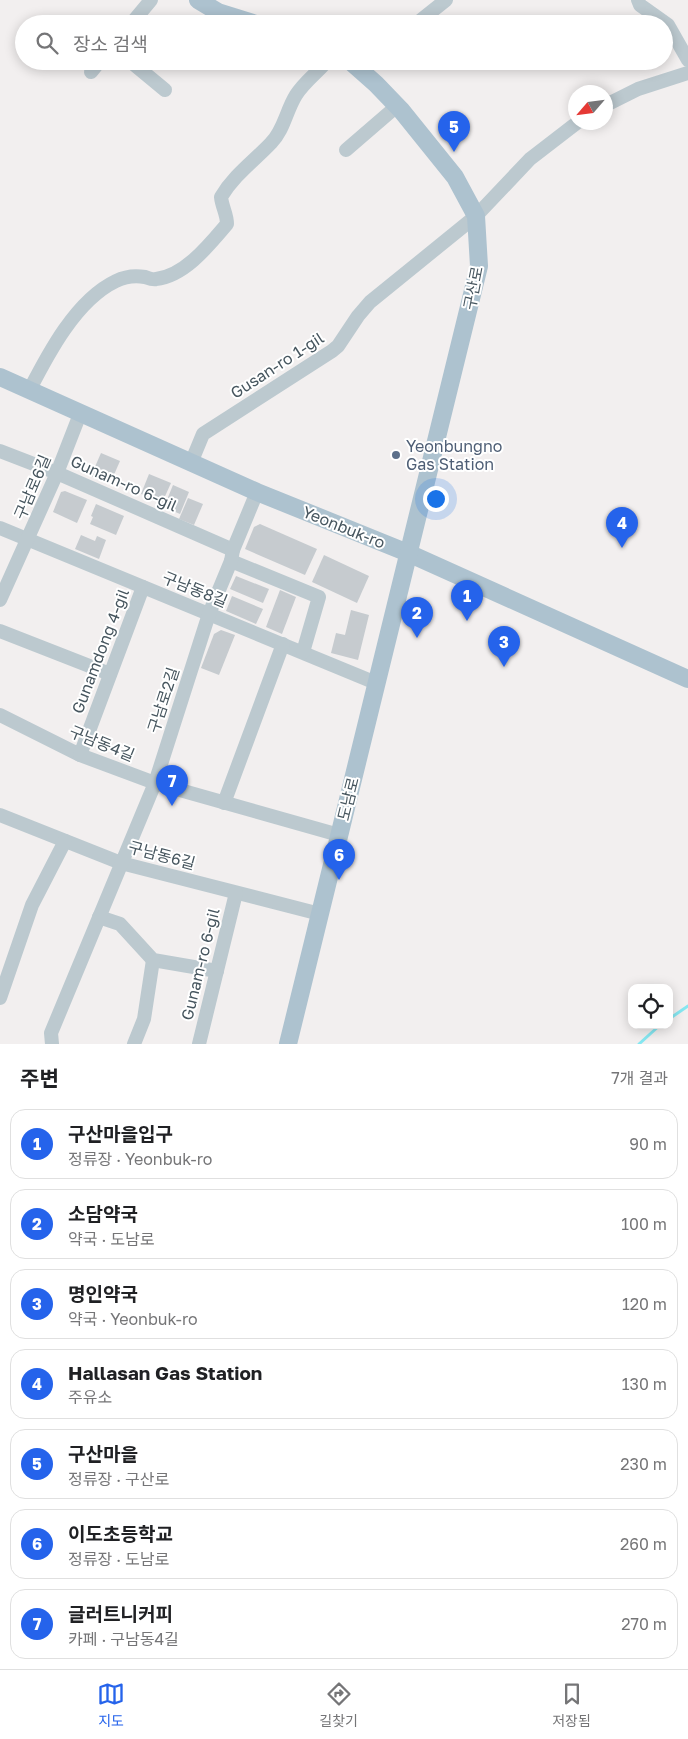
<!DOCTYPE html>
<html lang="ko">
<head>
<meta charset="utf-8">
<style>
  body { margin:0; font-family:"Golos Text","Noto Sans KR",sans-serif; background:#f2f2f2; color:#202124 }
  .controls { position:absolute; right:15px; bottom:15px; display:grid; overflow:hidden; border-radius:10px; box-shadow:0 2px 12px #0003 }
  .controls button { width:45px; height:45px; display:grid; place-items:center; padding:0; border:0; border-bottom:1px solid #e0e0e0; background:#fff; color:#202124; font:25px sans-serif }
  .compass { position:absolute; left:568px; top:85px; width:45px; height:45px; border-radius:50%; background:#fff; box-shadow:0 2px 12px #0003; rotate:242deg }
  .you { position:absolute; left:435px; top:498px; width:18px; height:18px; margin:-12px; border:4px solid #fff; border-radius:50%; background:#1a73e8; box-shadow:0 0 0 8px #1a73e833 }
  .badge { display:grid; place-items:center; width:32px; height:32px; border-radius:50%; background:#2563eb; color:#fff; font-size:16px; font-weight:700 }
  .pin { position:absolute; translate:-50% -41px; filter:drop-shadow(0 1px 2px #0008) }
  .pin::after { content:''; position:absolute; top:26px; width:18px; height:15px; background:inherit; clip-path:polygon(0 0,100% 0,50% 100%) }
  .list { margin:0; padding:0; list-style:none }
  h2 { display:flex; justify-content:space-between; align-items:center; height:65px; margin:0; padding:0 20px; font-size:21px }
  h2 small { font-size:16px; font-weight:400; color:#757577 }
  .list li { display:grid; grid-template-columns:32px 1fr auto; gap:15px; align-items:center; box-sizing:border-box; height:70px; margin:0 10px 10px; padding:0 10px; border:1px solid #e0e0e0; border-radius:15px }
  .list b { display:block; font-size:19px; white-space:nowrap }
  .list p { margin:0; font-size:16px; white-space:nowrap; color:#757577 }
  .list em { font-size:16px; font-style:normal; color:#757577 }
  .icon { flex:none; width:28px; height:28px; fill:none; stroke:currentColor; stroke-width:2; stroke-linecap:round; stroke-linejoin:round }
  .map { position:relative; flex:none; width:688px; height:1044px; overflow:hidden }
  .search { position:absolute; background:#fff; box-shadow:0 2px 12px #0003; left:15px; right:15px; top:15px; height:55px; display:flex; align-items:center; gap:12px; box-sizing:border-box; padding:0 18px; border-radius:28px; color:#757577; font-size:19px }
  .sheet { height:625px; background:#fff }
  nav { display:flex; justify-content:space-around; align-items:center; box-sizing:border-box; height:70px; border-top:1px solid #e0e0e0; background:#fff; font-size:14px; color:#757577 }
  nav a { display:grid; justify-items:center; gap:2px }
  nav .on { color:#2563eb }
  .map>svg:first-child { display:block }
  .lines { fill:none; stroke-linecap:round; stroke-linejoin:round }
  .stream { stroke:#86e7f1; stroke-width:3 }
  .building { fill:#c6cbcf }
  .minor { stroke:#bcc9cf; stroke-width:14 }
  .major { stroke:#adc2cf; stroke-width:18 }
  .service-dot { fill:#5c6f8a; stroke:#fff; stroke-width:2 }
  .labels { text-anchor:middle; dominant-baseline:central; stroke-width:4; stroke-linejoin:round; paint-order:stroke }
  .street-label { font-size:16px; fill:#46555e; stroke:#fff }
  .service-label { font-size:16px; fill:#4e5e75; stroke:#fff; text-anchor:start }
</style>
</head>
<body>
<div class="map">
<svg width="688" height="1044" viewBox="0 0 688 1044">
  <rect width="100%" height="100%" fill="#f2efef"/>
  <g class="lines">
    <!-- stream -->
    <g class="stream">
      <path d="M669,1019l19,-13"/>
      <path d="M639,1044l21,-19"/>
    </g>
  </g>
  <!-- building -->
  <g class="building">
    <path d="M101,453l19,8 -10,23 -19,-8z"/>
    <path d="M149,474l22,9 -9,20 -21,-9z"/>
    <path d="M173,485l16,7 -9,22 -16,-7z"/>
    <path d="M65,491l22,9 -10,23 -24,-11 8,-20z"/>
    <path d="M188,498l15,6 -9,21 -15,-6z"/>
    <path d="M96,504l28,12 -8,19 -26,-11 3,-7 -2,-1z"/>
    <path d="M260,524l57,25 -12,26 -60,-26 9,-22z"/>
    <path d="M81,535l14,6 2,-5 9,4 -7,19 -24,-10z"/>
    <path d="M324,555l45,21 -12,27 -45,-21z"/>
    <path d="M236,576l33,13 -6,14 -33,-14z"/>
    <path d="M280,590l16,7 -14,37 -16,-7z"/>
    <path d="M232,596l31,13 -7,15 -30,-13z"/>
    <path d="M351,610l18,5 -11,45 -27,-7 5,-20 9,2z"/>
    <path d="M221,630l14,5 -16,40 -18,-7 13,-34z"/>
  </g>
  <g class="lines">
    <!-- minor -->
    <g class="minor">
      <path d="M638,0l2,5 28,20 20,35"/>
      <path d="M131,24l20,-24"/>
      <path d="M416,24l30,-24"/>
      <path d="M130,61l35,29"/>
      <path d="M91,72l9,-11"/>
      <path d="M606,105l32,-16 50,-16"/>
      <path d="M346,150l51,-44"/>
      <path d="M29,391c19,-37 47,-91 87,-110 10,-5 18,-6 29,-4 3,1 8,3 11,2 29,-3 54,-35 71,-55 0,-10 -5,-17 -6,-27 13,-22 33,-36 50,-54 13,-13 15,-32 25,-48 8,-13 21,-22 31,-34"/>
      <path d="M0,451l57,22 176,77"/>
      <path d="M191,463l12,-29 129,-83 6,-5 20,-30 12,-14 106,-86 54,-57 48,-37"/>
      <path d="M0,528l376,155"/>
      <path d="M231,561l88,36 -16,55"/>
      <path d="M0,600l57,-127 23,-59"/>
      <path d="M0,631l110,43"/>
      <path d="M0,715l80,40 75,28 184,52"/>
      <path d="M80,755l63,-168"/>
      <path d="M224,803l59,-159"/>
      <path d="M0,815l121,48 199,51"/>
      <path d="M99,917l21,7 33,36 64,11"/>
      <path d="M0,998l32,-93 33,-64"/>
      <path d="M52,1044l-1,-11 104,-250 54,-169 22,-53 2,-11 24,-58"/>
      <path d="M134,1044l10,-25 9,-59"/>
      <path d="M199,1044l37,-151"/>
    </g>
    <!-- major -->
    <g class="major">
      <path d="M198,0l20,12 38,12"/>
      <path d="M0,377l257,115 151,61 280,126"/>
      <path d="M288,1044l191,-778 -3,-50 -21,-39 -54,-67 -25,-26 -26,-23"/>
    </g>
  </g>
  <!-- markers -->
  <circle class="service-dot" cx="396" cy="455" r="5"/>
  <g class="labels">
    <!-- street labels -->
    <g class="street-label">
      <text transform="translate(473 288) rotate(-79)">구산로</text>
      <text transform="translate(277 365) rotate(-33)">Gusan-ro 1-gil</text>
      <text transform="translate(124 483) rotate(24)">Gunam-ro 6-gil</text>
      <text transform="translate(32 487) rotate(-67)">구남로6길</text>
      <text transform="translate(344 527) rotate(22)">Yeonbuk-ro</text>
      <text transform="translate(195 589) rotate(22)">구남동8길</text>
      <text transform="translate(100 651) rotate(-69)">Gunamdong 4-gil</text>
      <text transform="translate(163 700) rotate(-72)">구남로2길</text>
      <text transform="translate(102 743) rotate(22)">구남동4길</text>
      <text transform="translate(348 799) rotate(-76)">도남로</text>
      <text transform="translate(162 855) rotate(15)">구남동6길</text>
      <text transform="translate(200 964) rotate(-76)">Gunam-ro 6-gil</text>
    </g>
    <!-- service labels -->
    <g class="service-label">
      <text x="406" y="446">Yeonbungno<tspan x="406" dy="18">Gas Station</tspan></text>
    </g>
  </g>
</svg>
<div class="controls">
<button><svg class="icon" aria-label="locate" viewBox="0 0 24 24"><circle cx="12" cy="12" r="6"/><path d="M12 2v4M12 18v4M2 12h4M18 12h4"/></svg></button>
</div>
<svg class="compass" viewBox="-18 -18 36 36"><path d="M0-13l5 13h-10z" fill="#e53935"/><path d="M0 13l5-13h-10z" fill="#757577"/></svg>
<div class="you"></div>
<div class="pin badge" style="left:467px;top:621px">1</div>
<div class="pin badge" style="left:417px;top:638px">2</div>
<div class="pin badge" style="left:504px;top:667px">3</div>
<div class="pin badge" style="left:622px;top:548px">4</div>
<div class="pin badge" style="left:454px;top:152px">5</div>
<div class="pin badge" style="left:339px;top:880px">6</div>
<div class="pin badge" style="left:172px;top:806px">7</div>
<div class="search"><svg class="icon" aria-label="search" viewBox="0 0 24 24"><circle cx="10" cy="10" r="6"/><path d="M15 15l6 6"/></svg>장소 검색</div>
</div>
<section class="sheet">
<h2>주변<small>7개 결과</small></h2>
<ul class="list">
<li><span class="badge">1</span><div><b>구산마을입구</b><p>정류장 · Yeonbuk-ro</p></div><em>90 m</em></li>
<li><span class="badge">2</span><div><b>소담약국</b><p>약국 · 도남로</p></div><em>100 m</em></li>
<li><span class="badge">3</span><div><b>명인약국</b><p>약국 · Yeonbuk-ro</p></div><em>120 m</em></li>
<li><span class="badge">4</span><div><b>Hallasan Gas Station</b><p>주유소</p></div><em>130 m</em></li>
<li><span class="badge">5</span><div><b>구산마을</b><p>정류장 · 구산로</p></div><em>230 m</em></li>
<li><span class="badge">6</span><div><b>이도초등학교</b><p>정류장 · 도남로</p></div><em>260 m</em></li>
<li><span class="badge">7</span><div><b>글러트니커피</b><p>카페 · 구남동4길</p></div><em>270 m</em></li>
</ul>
</section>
<nav>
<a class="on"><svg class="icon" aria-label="map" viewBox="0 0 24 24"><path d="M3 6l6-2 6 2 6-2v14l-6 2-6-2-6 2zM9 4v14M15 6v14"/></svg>지도</a>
<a><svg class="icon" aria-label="directions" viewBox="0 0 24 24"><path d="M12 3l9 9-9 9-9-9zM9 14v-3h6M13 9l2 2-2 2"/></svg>길찾기</a>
<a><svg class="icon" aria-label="saved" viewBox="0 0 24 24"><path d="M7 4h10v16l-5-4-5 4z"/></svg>저장됨</a>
</nav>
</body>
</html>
